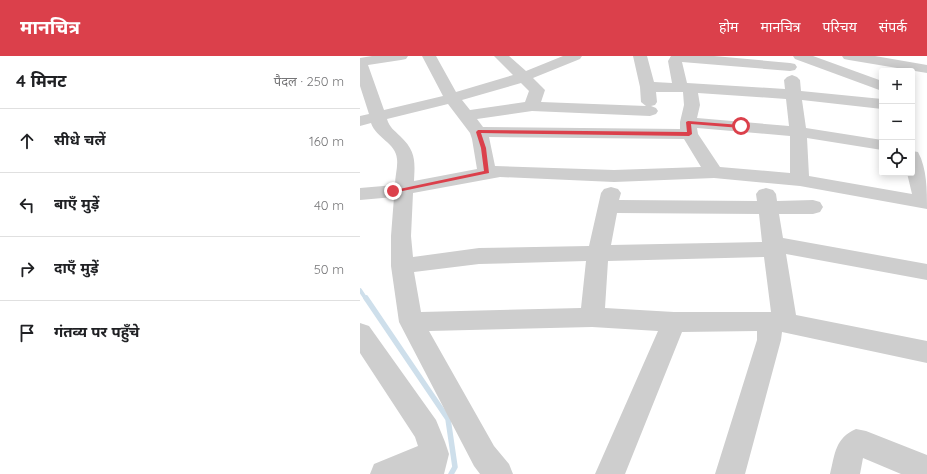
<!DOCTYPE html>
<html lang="hi">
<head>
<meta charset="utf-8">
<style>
  body { margin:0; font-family:Quicksand,"Noto Sans Devanagari",sans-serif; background:#f2f2f2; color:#202124 }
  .controls { position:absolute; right:12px; top:12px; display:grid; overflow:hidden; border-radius:4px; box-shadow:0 2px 10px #0003 }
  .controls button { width:36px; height:36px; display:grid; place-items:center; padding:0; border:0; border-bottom:1px solid #e0e0e0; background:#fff; color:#202124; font:20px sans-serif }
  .stop { position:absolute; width:12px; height:12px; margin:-9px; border:3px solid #db404b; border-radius:50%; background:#fff }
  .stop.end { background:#db404b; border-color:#fff; box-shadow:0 1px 4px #0008 }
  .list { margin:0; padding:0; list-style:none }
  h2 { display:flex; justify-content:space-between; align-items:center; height:52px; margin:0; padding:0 16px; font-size:17px }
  h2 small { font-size:13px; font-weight:400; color:#757577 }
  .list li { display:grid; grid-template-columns:26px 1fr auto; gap:12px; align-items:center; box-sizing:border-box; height:64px; padding:0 16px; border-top:1px solid #e0e0e0 }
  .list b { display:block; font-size:15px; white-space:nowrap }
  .list em { font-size:13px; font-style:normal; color:#757577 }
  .icon { flex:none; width:22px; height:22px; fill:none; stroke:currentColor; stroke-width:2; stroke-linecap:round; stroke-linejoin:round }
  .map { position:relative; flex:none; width:567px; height:418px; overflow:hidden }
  header { display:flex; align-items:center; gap:24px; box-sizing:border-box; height:56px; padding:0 20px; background:#db404b; color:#fff }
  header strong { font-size:19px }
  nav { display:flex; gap:22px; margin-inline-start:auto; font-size:14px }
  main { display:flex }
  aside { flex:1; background:#fff }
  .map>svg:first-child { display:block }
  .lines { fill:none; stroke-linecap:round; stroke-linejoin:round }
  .stream-far1 { stroke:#cedfeb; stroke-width:4 }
  .stream { stroke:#cedfeb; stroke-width:5.5 }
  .minor { fill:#cecece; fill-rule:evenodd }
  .route { fill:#db404b }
</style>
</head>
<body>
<header>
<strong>मानचित्र</strong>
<nav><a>होम</a><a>मानचित्र</a><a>परिचय</a><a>संपर्क</a></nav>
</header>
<main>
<aside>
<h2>4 मिनट<small>पैदल · 250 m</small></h2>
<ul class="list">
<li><svg class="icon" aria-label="ahead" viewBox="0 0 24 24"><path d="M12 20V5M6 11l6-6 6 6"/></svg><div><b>सीधे चलें</b></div><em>160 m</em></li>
<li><svg class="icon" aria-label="left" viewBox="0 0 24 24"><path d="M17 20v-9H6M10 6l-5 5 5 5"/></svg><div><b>बाएँ मुड़ें</b></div><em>40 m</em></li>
<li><svg class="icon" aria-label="right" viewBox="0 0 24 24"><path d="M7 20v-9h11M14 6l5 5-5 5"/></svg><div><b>दाएँ मुड़ें</b></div><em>50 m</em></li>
<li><svg class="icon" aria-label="arrive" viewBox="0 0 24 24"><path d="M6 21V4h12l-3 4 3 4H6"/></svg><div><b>गंतव्य पर पहुँचे</b></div></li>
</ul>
</aside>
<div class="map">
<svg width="567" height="418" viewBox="0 0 567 418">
  <rect width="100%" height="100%" fill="#fff"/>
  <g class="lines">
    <!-- stream-far1 -->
    <path class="stream-far1" d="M0,234l6,9"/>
    <!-- stream -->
    <path class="stream" d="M6,242l82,121 7,48 -4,7"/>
    <!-- minor -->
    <g class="minor">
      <path d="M12,0h36l-2,3 -5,1 -33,5 16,45 59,-14 -21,-40h14l20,36 57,-17 -19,-19h15l17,15 37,-15h19l-2,3 -47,19 12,12 -4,12 105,4 -5,-4 -1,-15 -7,-31h14l7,26 18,1 -4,-22 3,-5h43l76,7 5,1 2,3 -2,3 -5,1 -108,-9 5,21 98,6 -1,-9 3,-3 5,-2 5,2 3,3 1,11 81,8v10l-80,-9 4,28 76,12v10l-75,-12 2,38 103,18 -5,-21h5v-22l6,1c9,16 9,39 9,57l-127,-23 -86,-8 -100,4 -114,-5 -87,16 -2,43 2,21 66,-9 110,-2 12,-53 3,-4 7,-2 7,2 3,4 -2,7 138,1 -1,-7 3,-4 7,-2 7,2 3,4 1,7 36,-1 7,2 3,5 -3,5 -7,2h-34l4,24 144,26v16l-141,-26 10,61 131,26v22l-145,-31 -1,8 -36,134h-30l42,-134v-9l-75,1 -57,142h-30l63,-143 -66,-4 -163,4 65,115 15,18 4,10h-33l-6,-8 -75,-144 -8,-56v-30l3,-39 -34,3v-12l35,-3c0,-9 3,-18 2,-26 -1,-16 -21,-21 -26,-36l-11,3v-10l9,-2 -9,-28v-28zM161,27l8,8 -4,11 -55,8 -8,-10zM296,36h27l1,13 -4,17v7l-197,-2 -6,-8 55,-8 118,5 6,-2 2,-3 -2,-3 -5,-2 4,-1 2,-3zM338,37l88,6 3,27 -92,-8 3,-13zM88,48l22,29 2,6 5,30 -63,12c1,-20 2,-30 -14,-45 -5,-5 -11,-9 -13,-17zM337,72l93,8v37l-70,-6 -22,-33zM129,81l195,2 17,28 -87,3 -119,-4zM257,157l142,1 3,28 -151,3zM404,201l7,55h-97l-69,-4 3,-47zM226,205l-5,47 -160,4 -7,-40 65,-8z"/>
      <path d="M433,0h20l69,25v10l-87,-32z"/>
      <path d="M482,0h33l52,9v8l-78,-13 -5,-1z"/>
      <path d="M0,267l9,3 67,94 9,22 4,12 -5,20h-74l4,-10 44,-18 -3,-9 -55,-84z"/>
      <path d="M496,373l10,2 61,24v19h-26l-38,-16 -3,16h-30c5,-20 5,-36 26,-45z"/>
    </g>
  </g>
  <!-- route -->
  <path class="route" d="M328,65l53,4 2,1 -2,2 -50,-4 1,10 -3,2 -208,-3 5,15 3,25 -96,20 -3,-2 94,-20 -3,-23 -5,-16 2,-2 209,2 -1,-10z"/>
</svg>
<div class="controls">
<button>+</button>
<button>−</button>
<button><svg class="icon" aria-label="locate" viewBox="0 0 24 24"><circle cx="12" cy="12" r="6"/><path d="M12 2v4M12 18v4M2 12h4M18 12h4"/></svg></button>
</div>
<div class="stop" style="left:381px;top:70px"></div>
<div class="stop end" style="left:33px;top:135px"></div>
</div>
</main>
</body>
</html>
